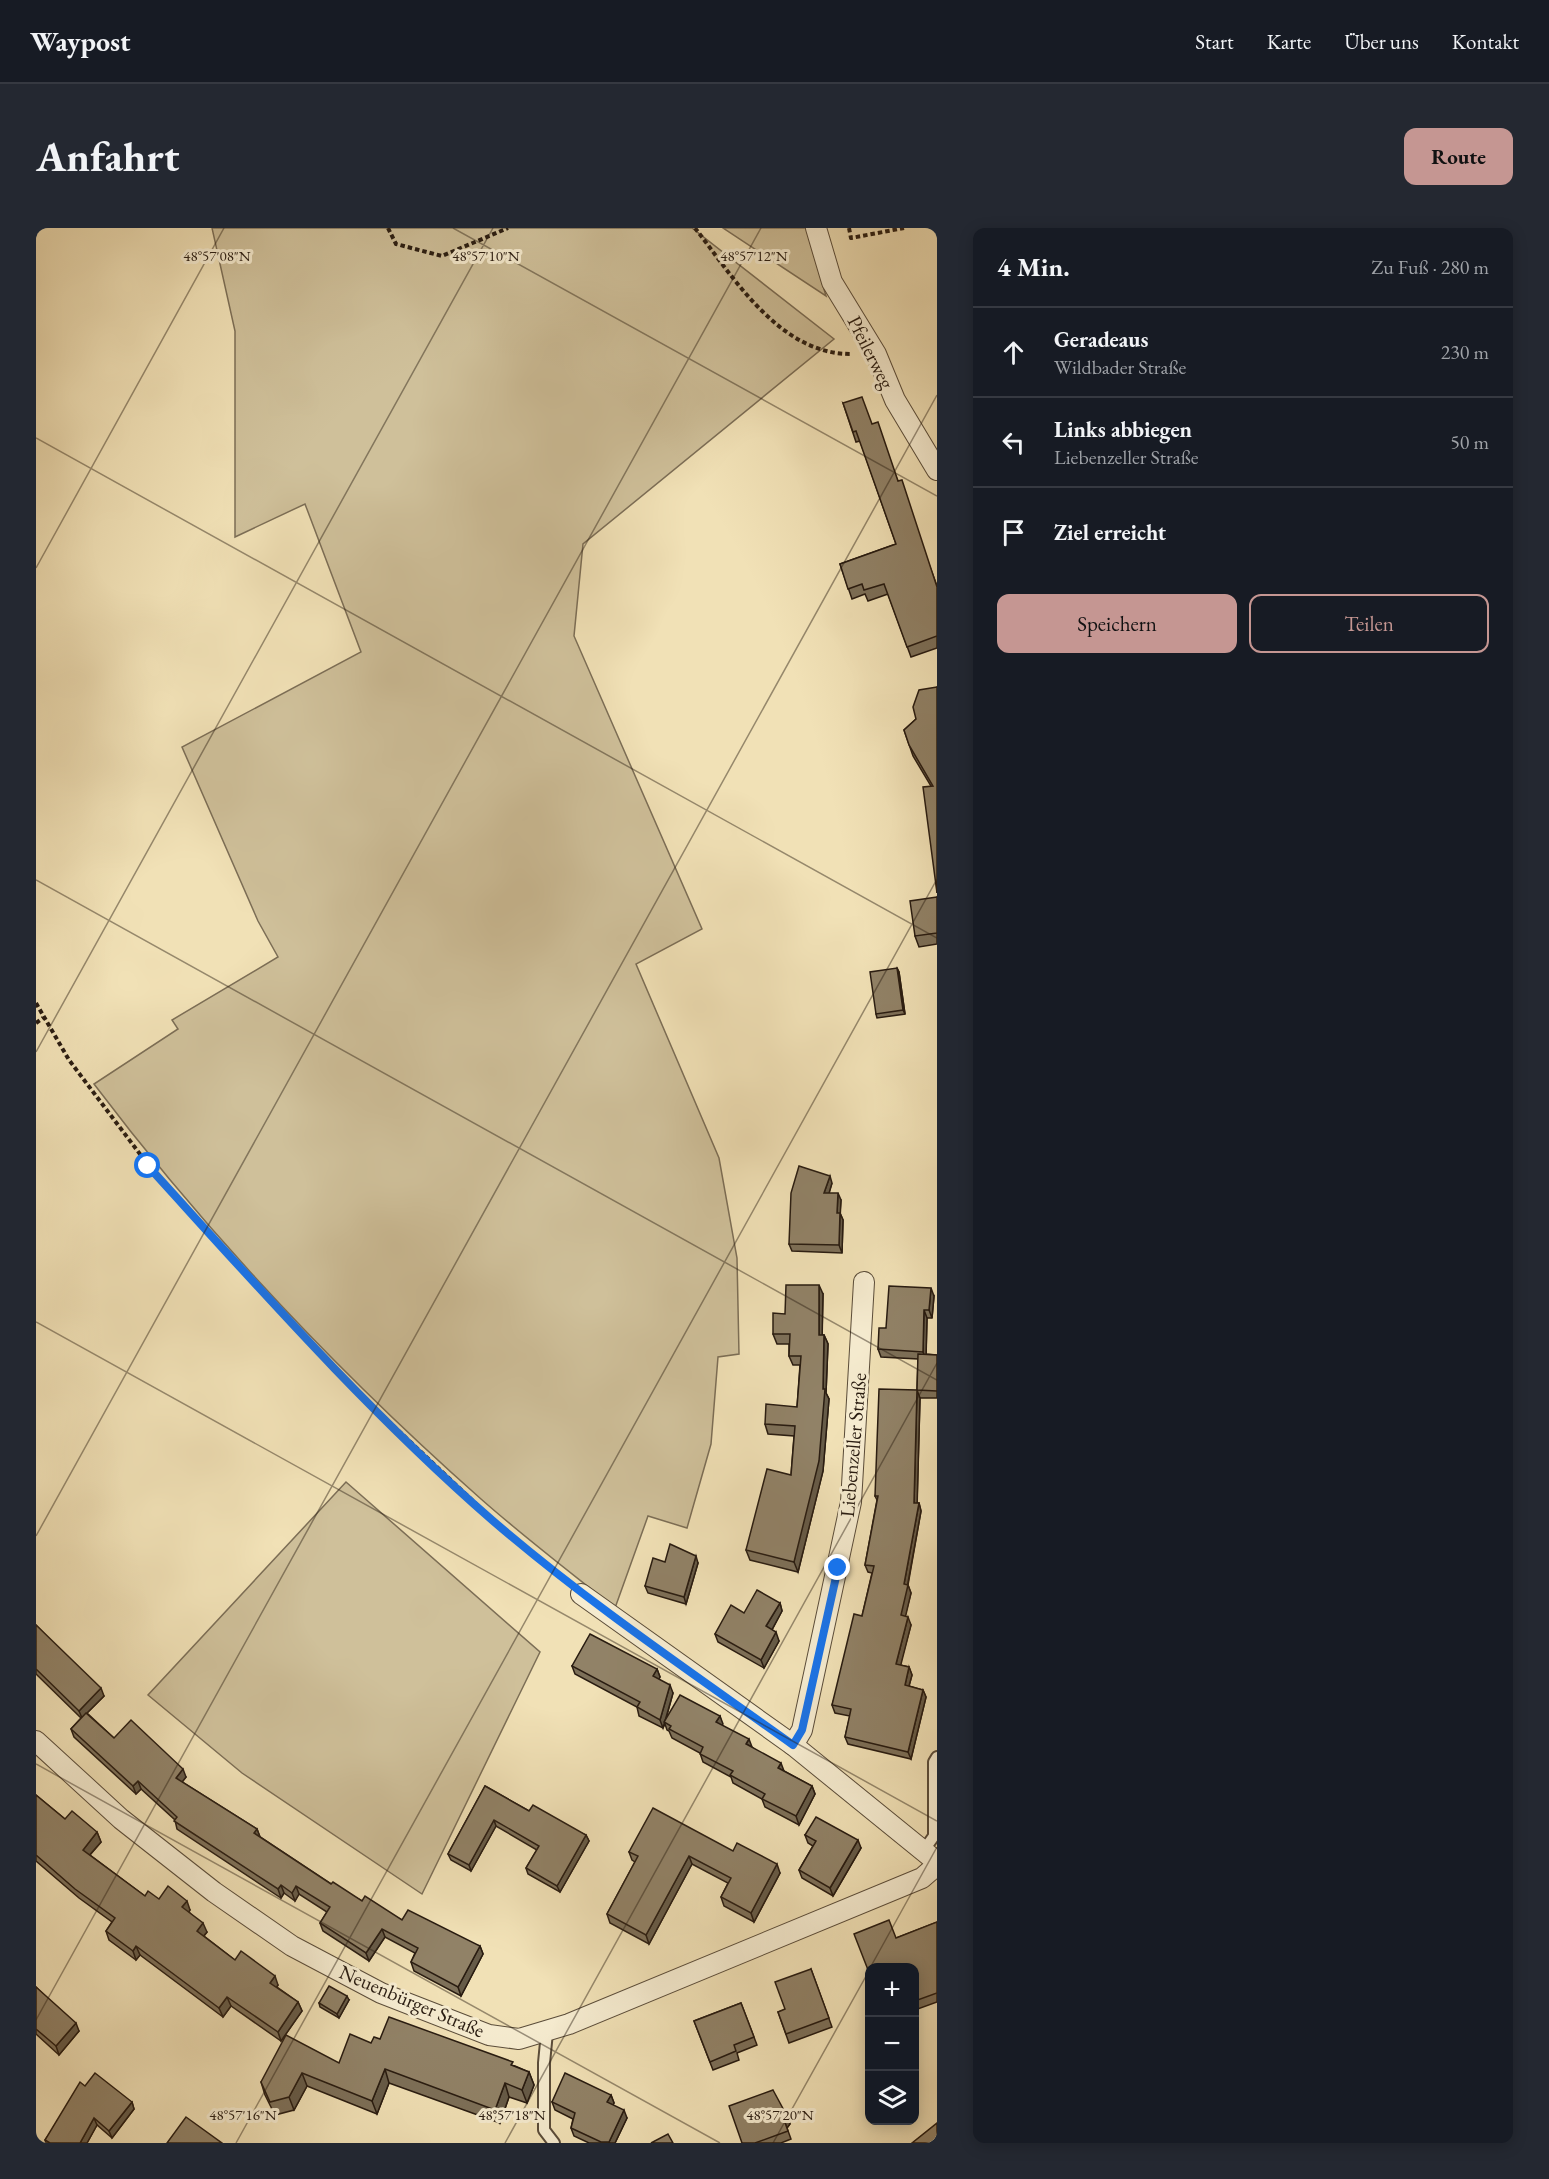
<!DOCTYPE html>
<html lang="de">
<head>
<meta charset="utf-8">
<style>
  body { margin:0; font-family:"EB Garamond",serif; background:#242831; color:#f1f3f6 }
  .controls { position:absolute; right:18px; bottom:18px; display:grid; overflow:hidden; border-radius:12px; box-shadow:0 3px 15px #0003 }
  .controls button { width:54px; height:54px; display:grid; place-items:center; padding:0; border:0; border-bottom:2px solid #363941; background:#171b24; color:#f1f3f6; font:30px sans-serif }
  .stop { position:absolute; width:18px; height:18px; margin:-14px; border:4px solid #1a73e8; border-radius:50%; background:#fff }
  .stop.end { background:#1a73e8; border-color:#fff; box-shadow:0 2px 6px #0008 }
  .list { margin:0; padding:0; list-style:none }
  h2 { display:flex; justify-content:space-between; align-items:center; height:78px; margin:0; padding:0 24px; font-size:26px }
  h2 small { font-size:20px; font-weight:400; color:#9ea1a6 }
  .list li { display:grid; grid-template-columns:39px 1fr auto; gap:18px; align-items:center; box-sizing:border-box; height:90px; padding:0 24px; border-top:2px solid #363941 }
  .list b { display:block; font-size:22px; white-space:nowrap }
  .list p { margin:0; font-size:20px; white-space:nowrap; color:#9ea1a6 }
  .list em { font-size:20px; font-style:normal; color:#9ea1a6 }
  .actions { display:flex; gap:12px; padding:18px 24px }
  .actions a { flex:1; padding:14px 0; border:2px solid #c59692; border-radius:12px; text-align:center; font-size:21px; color:#c59692 }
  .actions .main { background:#c59692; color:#111 }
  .icon { flex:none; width:33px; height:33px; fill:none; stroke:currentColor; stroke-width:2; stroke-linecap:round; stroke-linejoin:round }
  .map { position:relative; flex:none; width:901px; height:1915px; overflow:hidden; border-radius:12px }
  header { display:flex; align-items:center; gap:36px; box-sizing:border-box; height:84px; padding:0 30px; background:#171b24; border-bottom:2px solid #363941 }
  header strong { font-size:28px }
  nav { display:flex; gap:33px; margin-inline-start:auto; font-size:21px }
  .intro { display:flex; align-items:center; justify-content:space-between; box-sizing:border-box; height:144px; padding:0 36px }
  h1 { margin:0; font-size:42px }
  .button { padding:15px 27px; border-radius:12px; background:#c59692; color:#111; font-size:21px; font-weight:700 }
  main { display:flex; gap:36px; padding:0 36px }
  aside { flex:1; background:#171b24; border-radius:12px; box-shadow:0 3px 15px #0003 }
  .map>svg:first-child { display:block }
  .green { fill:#cfc09a; stroke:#7c6e56; stroke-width:1.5 }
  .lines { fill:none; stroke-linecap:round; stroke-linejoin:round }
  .lane-casing { stroke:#5b4d3a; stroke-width:14 }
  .street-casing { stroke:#5b4d3a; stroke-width:22 }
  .path { stroke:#291c11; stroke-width:4; stroke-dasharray:4.5 3; stroke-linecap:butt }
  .lane { stroke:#f6ecd0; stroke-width:10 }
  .street { stroke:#f6ecd0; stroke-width:20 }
  .wall { fill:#7d7059; stroke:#291c11; stroke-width:1.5 }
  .shaded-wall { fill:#665b48; stroke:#291c11; stroke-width:1.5 }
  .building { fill:#918267; stroke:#291c11; stroke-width:1.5 }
  .route { stroke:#1a73e8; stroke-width:8 }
  .ticks { fill:none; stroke:#291c11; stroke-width:1.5; stroke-opacity:0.45 }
  .labels { text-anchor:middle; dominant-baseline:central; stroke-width:6; stroke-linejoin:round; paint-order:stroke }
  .street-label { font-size:20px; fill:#291c11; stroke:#f6ecd0 }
  .ticks-label { font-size:15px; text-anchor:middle; fill:#291c11; stroke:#f6ecd0; stroke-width:6; stroke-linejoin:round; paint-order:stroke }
</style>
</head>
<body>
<header>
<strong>Waypost</strong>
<nav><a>Start</a><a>Karte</a><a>Über uns</a><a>Kontakt</a></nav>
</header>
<div class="intro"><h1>Anfahrt</h1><a class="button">Route</a></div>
<main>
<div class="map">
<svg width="901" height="1915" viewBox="0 0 901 1915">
  <rect width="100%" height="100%" fill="#f1e1b6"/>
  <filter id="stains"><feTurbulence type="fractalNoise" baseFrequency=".00333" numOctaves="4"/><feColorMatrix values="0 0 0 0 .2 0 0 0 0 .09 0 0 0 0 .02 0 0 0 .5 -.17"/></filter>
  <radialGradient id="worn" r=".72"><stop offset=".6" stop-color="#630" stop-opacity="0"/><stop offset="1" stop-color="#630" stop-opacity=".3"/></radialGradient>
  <!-- green -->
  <g class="green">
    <path d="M176,0h480l142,111 -251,205 -9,92 128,293 -66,35 83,194 18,100 2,96 -21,3 -7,87 -24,84 -39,-12 -33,92c-45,-36 -91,-71 -134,-109 -142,-126 -273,-264 -387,-415l84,-55 -6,-9 106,-63 -20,-36 -76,-174 179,-95 -56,-148 -70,33v-206z"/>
    <path d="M687,0h83l20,68z"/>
    <path d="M310,1254l194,170 -118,242 -180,-121 -94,-78z"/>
  </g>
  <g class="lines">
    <!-- lane casing -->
    <g class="lane-casing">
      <g id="lane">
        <path d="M888,1622l10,-14v-74l3,-5"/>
        <path d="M511,1804l-3,31v67l10,13"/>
      </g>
    </g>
    <!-- street casing -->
    <g class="street-casing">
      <g id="street">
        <path d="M780,0l16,54 44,72 19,46 42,70"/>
        <path d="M545,1366l212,151 144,117"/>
        <path d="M0,1513l85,78 93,73 78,54 89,47 108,42 30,4 50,-15 353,-146 15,-13"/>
        <path d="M757,1517l9,-15 49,-228 13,-220"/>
      </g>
    </g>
    <!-- path -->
    <g class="path">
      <path d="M352,0l8,16 46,12 66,-28"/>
      <path d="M659,0c39,50 85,127 157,126"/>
      <path d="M813,0l2,10 53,-10"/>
      <path d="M0,775l33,57 80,106 184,203 158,149 75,64"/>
      <path d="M0,795l7,-5"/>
    </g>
    <!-- lane -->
    <use href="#lane" class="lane"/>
    <!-- street -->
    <use href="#street" class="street"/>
  </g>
  <!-- wall -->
  <g class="wall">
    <path d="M807,175l29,21 26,57 39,105v62l-26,9 -23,-63 -20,7 -3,-7 -13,5 -12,-35 56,-20 -36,-103 -4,1z"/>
    <path d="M901,459v206l-6,-107 -18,-30 -9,-26 12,-11z"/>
    <path d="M901,669v47l-18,3 -4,-11z"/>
    <path d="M861,740l2,4 6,42 -28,4 -1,-4z"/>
    <path d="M796,955l-3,10 12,7 -1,13 3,7 -1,33 -50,-2 -3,-7z"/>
    <path d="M787,1066l-1,41h2l4,9 -2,49 3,6 -6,72 -25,101 -48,-12 -4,-10 45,-75 3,-39 -26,-2 -3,-10 32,-17 3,-42h-7l-4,-9v-12h-12l-4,-10 12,-20z"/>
    <path d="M898,1068l-2,22h-5l-1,36 11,1v43h-17l-3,105h2l2,8 -13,74 3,8 -6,23 6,9 -11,40 9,2 3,8 -3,11 14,4 3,7 -15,62 -63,-15 -3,-7 5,-21 -15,-3 -3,-8 30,-89 10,-43 -4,-1 -3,-7 12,-65 -2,-4 42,-106 1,-31 -37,-2 -3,-8 8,-21z"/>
    <path d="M629,1334l33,1 -12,41 -38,-11 -3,-7z"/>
    <path d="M744,1375l2,8 -10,19 7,11 -15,27 -46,-26 -3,-8 29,-21z"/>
    <path d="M0,1397l68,71 -17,17 27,25 72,39 -4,5 75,47 3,8 71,47 31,17 40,19 78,26 3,8 -22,42 -47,-25 -3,-9 4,-9 -30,-16 -16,24 -46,-30 -3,-8 7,-11 -28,-18 -4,7 -11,-8 -3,5 -104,-69 -2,-9 -34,-31 -5,5 -62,-57 -3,-8 10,-11 -45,-44z"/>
    <path d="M536,1438l85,3 3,8 -1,2 14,14 -7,26 54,-3 2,9 62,46 28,15 3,8 -16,31 -34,-18 -3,-8 -29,-16 -2,-6 -28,-15 -3,-9 -28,-15 -3,-7 -2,-1 -2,-6 -2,4 -24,-12 -2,-9 -62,-33z"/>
    <path d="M449,1558l44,25 57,24 3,6 -29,51 -32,-18 -2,-6 11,-18 -41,-24 -25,45 -20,-11 -3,-6z"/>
    <path d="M0,1567l29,24 32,13 4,10 -11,13 55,41 14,3 31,11 -1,2 18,20 -3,4 31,24 43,25 -1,2 21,15 4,9 -21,30 -50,-35 -8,11 -83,-62 -4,5 -27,-20 -3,-9 6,-9 -33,-24 -43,-37z"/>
    <path d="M769,1607l56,13 -28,48 -31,-18 -3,-8 14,-24 -5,-3z"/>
    <path d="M697,1623l47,22 -26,49 -30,-16 -3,-9 7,-14 -36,-19 -43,80 -39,-21 -3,-9 28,-52 -3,-2 -3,-8z"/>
    <path d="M901,1694v80l-22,8v-42l-19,-30z"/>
    <path d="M775,1741l21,58 -43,16 -11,-31 7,-2z"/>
    <path d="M0,1759l43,44 -20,24 -23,-21z"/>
    <path d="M313,1772l-10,18 -19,-11 -1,-4z"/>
    <path d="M705,1775l16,42 -20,8 2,7 -26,10 -19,-49z"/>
    <path d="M344,1811l135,27 14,6 5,13 -7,18 -18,-6 -9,26 -111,-40 -12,31 -70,-28 -13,24 -19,5 -10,-20 -4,-13 78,-19 32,-20z"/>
    <path d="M49,1858l47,16 2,7 -22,29 -15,-13 -10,18h-41l-1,-3z"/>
    <path d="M575,1867l3,8 -1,2 14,13 -12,25h-26l-15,-7 -3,-8 2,-9 -18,-9 -3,-8z"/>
    <path d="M751,1888l3,8 -3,4 4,11 -10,4h-39z"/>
  </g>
  <!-- shaded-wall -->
  <g class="shaded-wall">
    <path d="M861,740l2,4 6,42 -2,-4z"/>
    <path d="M794,948l2,7 -5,17 -3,-7z"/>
    <path d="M802,965l3,7 -1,20 -3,-7z"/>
    <path d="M804,985l3,7 -1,33 -3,-8z"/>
    <path d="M783,1057l4,9 -1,50 -3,-9z"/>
    <path d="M895,1060l3,8 -2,22 -3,-8z"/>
    <path d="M888,1082l3,8 -1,42 -3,-8z"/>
    <path d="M788,1107l4,9 -2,49 3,6 -6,72 -25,101 -4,-10 29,-173z"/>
    <path d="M881,1162l3,8 -3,112 -3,-7z"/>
    <path d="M883,1275l2,8 -14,77 1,-3 3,8 -7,30 -3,-8 3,-31z"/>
    <path d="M660,1328l2,7 -12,41 -2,-7z"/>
    <path d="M744,1375l2,8 -13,24 -3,-9z"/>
    <path d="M872,1389l3,8 -12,47 -3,-8z"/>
    <path d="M740,1404l3,9 -15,27 -3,-8z"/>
    <path d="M873,1439l3,8 -5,18 -2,-8z"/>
    <path d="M621,1441l3,8 -4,7 -3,-8z"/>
    <path d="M634,1457l3,8 -10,35 -3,-8z"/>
    <path d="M65,1460l3,8 -22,22 -3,-7z"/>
    <path d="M887,1462l3,7 -15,62 -3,-7z"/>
    <path d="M684,1488l3,8 -4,6 -3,-8z"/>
    <path d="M713,1511l3,8 -6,-3z"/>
    <path d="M745,1535l3,8 -6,-3z"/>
    <path d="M147,1541l3,8 -7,9 -3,-8z"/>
    <path d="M102,1553l3,8 -5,5 -3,-8z"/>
    <path d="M776,1558l3,8 -16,31 -3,-9z"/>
    <path d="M458,1592l2,6 -25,45 -2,-6z"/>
    <path d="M221,1601l3,8 -3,5 -3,-9z"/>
    <path d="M61,1604l4,10 -15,17 -3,-9z"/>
    <path d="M550,1607l3,6 -29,51 -3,-6z"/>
    <path d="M822,1612l3,8 -28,48 -3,-8z"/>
    <path d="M653,1628l3,8 -43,80 -3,-9z"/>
    <path d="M741,1636l3,9 -26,49 -3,-9z"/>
    <path d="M245,1657l3,8 -3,5 -3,-9z"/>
    <path d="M260,1658l3,8 -4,7 -3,-8z"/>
    <path d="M151,1673l3,9 -4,6 -4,-9z"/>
    <path d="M167,1695l4,9 -7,8 -3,-9z"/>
    <path d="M346,1701l3,8 -16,24 -3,-8z"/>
    <path d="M100,1718l4,9 -4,5 -3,-9z"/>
    <path d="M444,1718l3,8 -22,42 -3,-9z"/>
    <path d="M239,1748l3,9 -5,7 -3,-9z"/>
    <path d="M311,1768l2,4 -10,18 -2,-4z"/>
    <path d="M191,1769l4,9 -8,11 -4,-9z"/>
    <path d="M262,1774l4,9 -21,30 -3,-9z"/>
    <path d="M40,1795l3,8 -20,24 -3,-9z"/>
    <path d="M349,1841l4,14 -12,31 -5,-13z"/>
    <path d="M493,1844l5,13 -7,18 -5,-13z"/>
    <path d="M266,1845l5,13 -13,24 -5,-13z"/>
    <path d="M469,1855l4,14 -9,26 -5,-13z"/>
    <path d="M575,1867l3,8 -4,7 -3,-8z"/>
    <path d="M96,1874l2,7 -22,29 -3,-7z"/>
    <path d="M588,1882l3,8 -12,25h-5l-1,-1z"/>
    <path d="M751,1888l3,8 -3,4 -3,-8z"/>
    <path d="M58,1890l3,7 -10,18h-7z"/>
  </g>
  <!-- building -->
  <g class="building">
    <path d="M826,169l10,27 6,-2 20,59 4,-1 35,107v49l-30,11 -23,-63 -20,6 -2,-6 -14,5 -8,-25 56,-20 -40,-113 -3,1 -10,-29z"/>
    <path d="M901,459v206l-14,-106 10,-1 -24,-41 -5,-15 12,-11 -3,-12 6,-17z"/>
    <path d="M901,669v36l-22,3 -5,-35z"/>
    <path d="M861,740l6,42 -27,4 -6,-42z"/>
    <path d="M763,938l31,10 -6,17h14l-1,20h3l-1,32 -50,-1 2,-51z"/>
    <path d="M750,1057h33v50h5l-1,54h2l-6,72 -25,101 -48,-12 21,-81 24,6 4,-49 -30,-2 1,-20 31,3 4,-51h-12l1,-22h-17v-21l12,1z"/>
    <path d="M853,1058l42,2 -2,22h-5l-1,42 -45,-3 1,-21h7z"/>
    <path d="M882,1126l19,1v36l-20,-1z"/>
    <path d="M843,1161l38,1 -3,113h5l-15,81 4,1 -7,30 7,2 -12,47 13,3 -4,18 18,5 -15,62 -63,-15 6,-28 -19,-4 22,-91 8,2 12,-50 -9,-1 13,-69h-3z"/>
    <path d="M634,1316l26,12 -12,41 -39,-11 8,-28 12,4z"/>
    <path d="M721,1362l23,13 -14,23 10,6 -15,28 -46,-26 16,-29 13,8z"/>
    <path d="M0,1397l65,63 -22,23 -43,-42z"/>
    <path d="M554,1406l67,35 -4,7 17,9 -10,35 -23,-13 3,-5 -68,-36z"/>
    <path d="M644,1467l40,21 -4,6 33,17 -3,5 35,19 -3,5 34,18 -16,30 -34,-17 3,-5 -35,-19 3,-4 -33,-17 3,-7 -34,-18 2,-3 -7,-4z"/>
    <path d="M50,1485l28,25 17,-18 52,49 -7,9 81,51 -3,4 77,51 2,-2 29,19 3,-5 37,24 6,-10 72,36 -22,41 -47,-25 7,-14 -36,-19 -16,24 -46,-30 10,-16 -34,-21 -4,7 -11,-8 -3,4 -104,-68 3,-4 -39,-36 -5,5 -62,-57z"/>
    <path d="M449,1558l44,25 4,-6 53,30 -29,51 -31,-18 13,-22 -45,-26 -25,45 -21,-11z"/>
    <path d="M0,1567l29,24 7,-8 25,21 -14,18 62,46 3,-5 11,8 9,-13 19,15 -5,6 21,16 -6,8 38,29 6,-9 34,25 -5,7 28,19 -20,30 -51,-35 -8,11 -83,-62 -3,5 -27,-20 9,-13 -40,-29 -39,-34z"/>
    <path d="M617,1580l80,43 4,-8 40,21 -26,49 -30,-16 10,-19 -42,-22 -43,79 -39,-21 31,-58 -9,-4z"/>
    <path d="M780,1589l42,23 -28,48 -31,-18 17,-29 -11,-6z"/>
    <path d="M853,1692l7,18 41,-16v71l-22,8v-33h-45v7l-16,-41z"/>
    <path d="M775,1741l18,49 -43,16 -8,-22 7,-3 -10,-27z"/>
    <path d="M293,1758l18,10 -10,18 -18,-11z"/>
    <path d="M0,1759l40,36 -20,23 -20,-17z"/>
    <path d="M705,1775l13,34 -20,8 2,6 -26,11 -16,-41z"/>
    <path d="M353,1789l124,45 -2,3 18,7 -7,18 -17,-7 -10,27 -110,-41 -13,32 -70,-28 -13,24 -19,5 -9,-20 25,-47 53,28 11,-29 21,9 3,-6 6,2z"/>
    <path d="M59,1845l37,29 -23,29 -15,-13 -14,25h-30l-5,-3 35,-58 5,4z"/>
    <path d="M529,1845l46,22 -4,7 17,8 -15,32h-8l-30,-14 4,-15 -23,-11z"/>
    <path d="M737,1862l14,26 -3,4 4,11 -33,12h-13l-13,-37z"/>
    <path d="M150,1889l36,26h-55z"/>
    <path d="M901,1895v20h-25z"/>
    <path d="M632,1906l5,9h-22z"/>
  </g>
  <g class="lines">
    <!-- route -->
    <path class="route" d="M112,938c111,122 220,246 344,354 95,82 199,152 301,225l9,-15 36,-162"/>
  </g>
  <!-- ticks -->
  <path class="ticks" d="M417,0l484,268M0,210l901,500M0,340l188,-340M0,652l901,500M0,824l457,-824M0,1094l901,499M0,1308l725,-1308M0,1536l684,379M834,1740l67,-121M0,1792l901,-1625M200,1915l701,-1264M469,1915l432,-780M737,1915l97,-174"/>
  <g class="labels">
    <!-- street labels -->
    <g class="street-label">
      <text transform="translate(835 124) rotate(63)">Pfeilerweg</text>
      <text transform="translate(817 1217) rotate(-85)">Liebenzeller Straße</text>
      <text transform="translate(376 1773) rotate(23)">Neuenbürger Straße</text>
    </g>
  </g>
  <g class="ticks-label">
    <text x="181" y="33">48°57'08"N</text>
    <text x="450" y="33">48°57'10"N</text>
    <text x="718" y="33">48°57'12"N</text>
    <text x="207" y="1892">48°57'16"N</text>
    <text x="476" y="1892">48°57'18"N</text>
    <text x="744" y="1892">48°57'20"N</text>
  </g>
  <rect width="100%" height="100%" filter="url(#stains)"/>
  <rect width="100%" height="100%" fill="url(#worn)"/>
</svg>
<div class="controls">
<button>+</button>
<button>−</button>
<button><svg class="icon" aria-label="layers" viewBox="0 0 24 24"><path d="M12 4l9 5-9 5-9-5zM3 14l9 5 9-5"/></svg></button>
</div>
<div class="stop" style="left:112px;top:938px"></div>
<div class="stop end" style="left:802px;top:1340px"></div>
</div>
<aside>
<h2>4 Min.<small>Zu Fuß · 280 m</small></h2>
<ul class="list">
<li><svg class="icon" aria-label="ahead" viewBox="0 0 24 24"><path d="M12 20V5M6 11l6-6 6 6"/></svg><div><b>Geradeaus</b><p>Wildbader Straße</p></div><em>230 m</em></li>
<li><svg class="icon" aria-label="left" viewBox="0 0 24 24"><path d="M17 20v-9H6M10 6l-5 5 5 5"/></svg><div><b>Links abbiegen</b><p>Liebenzeller Straße</p></div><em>50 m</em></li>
<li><svg class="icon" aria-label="arrive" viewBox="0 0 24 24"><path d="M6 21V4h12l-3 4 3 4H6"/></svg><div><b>Ziel erreicht</b></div></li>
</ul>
<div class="actions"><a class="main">Speichern</a><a>Teilen</a></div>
</aside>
</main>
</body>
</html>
